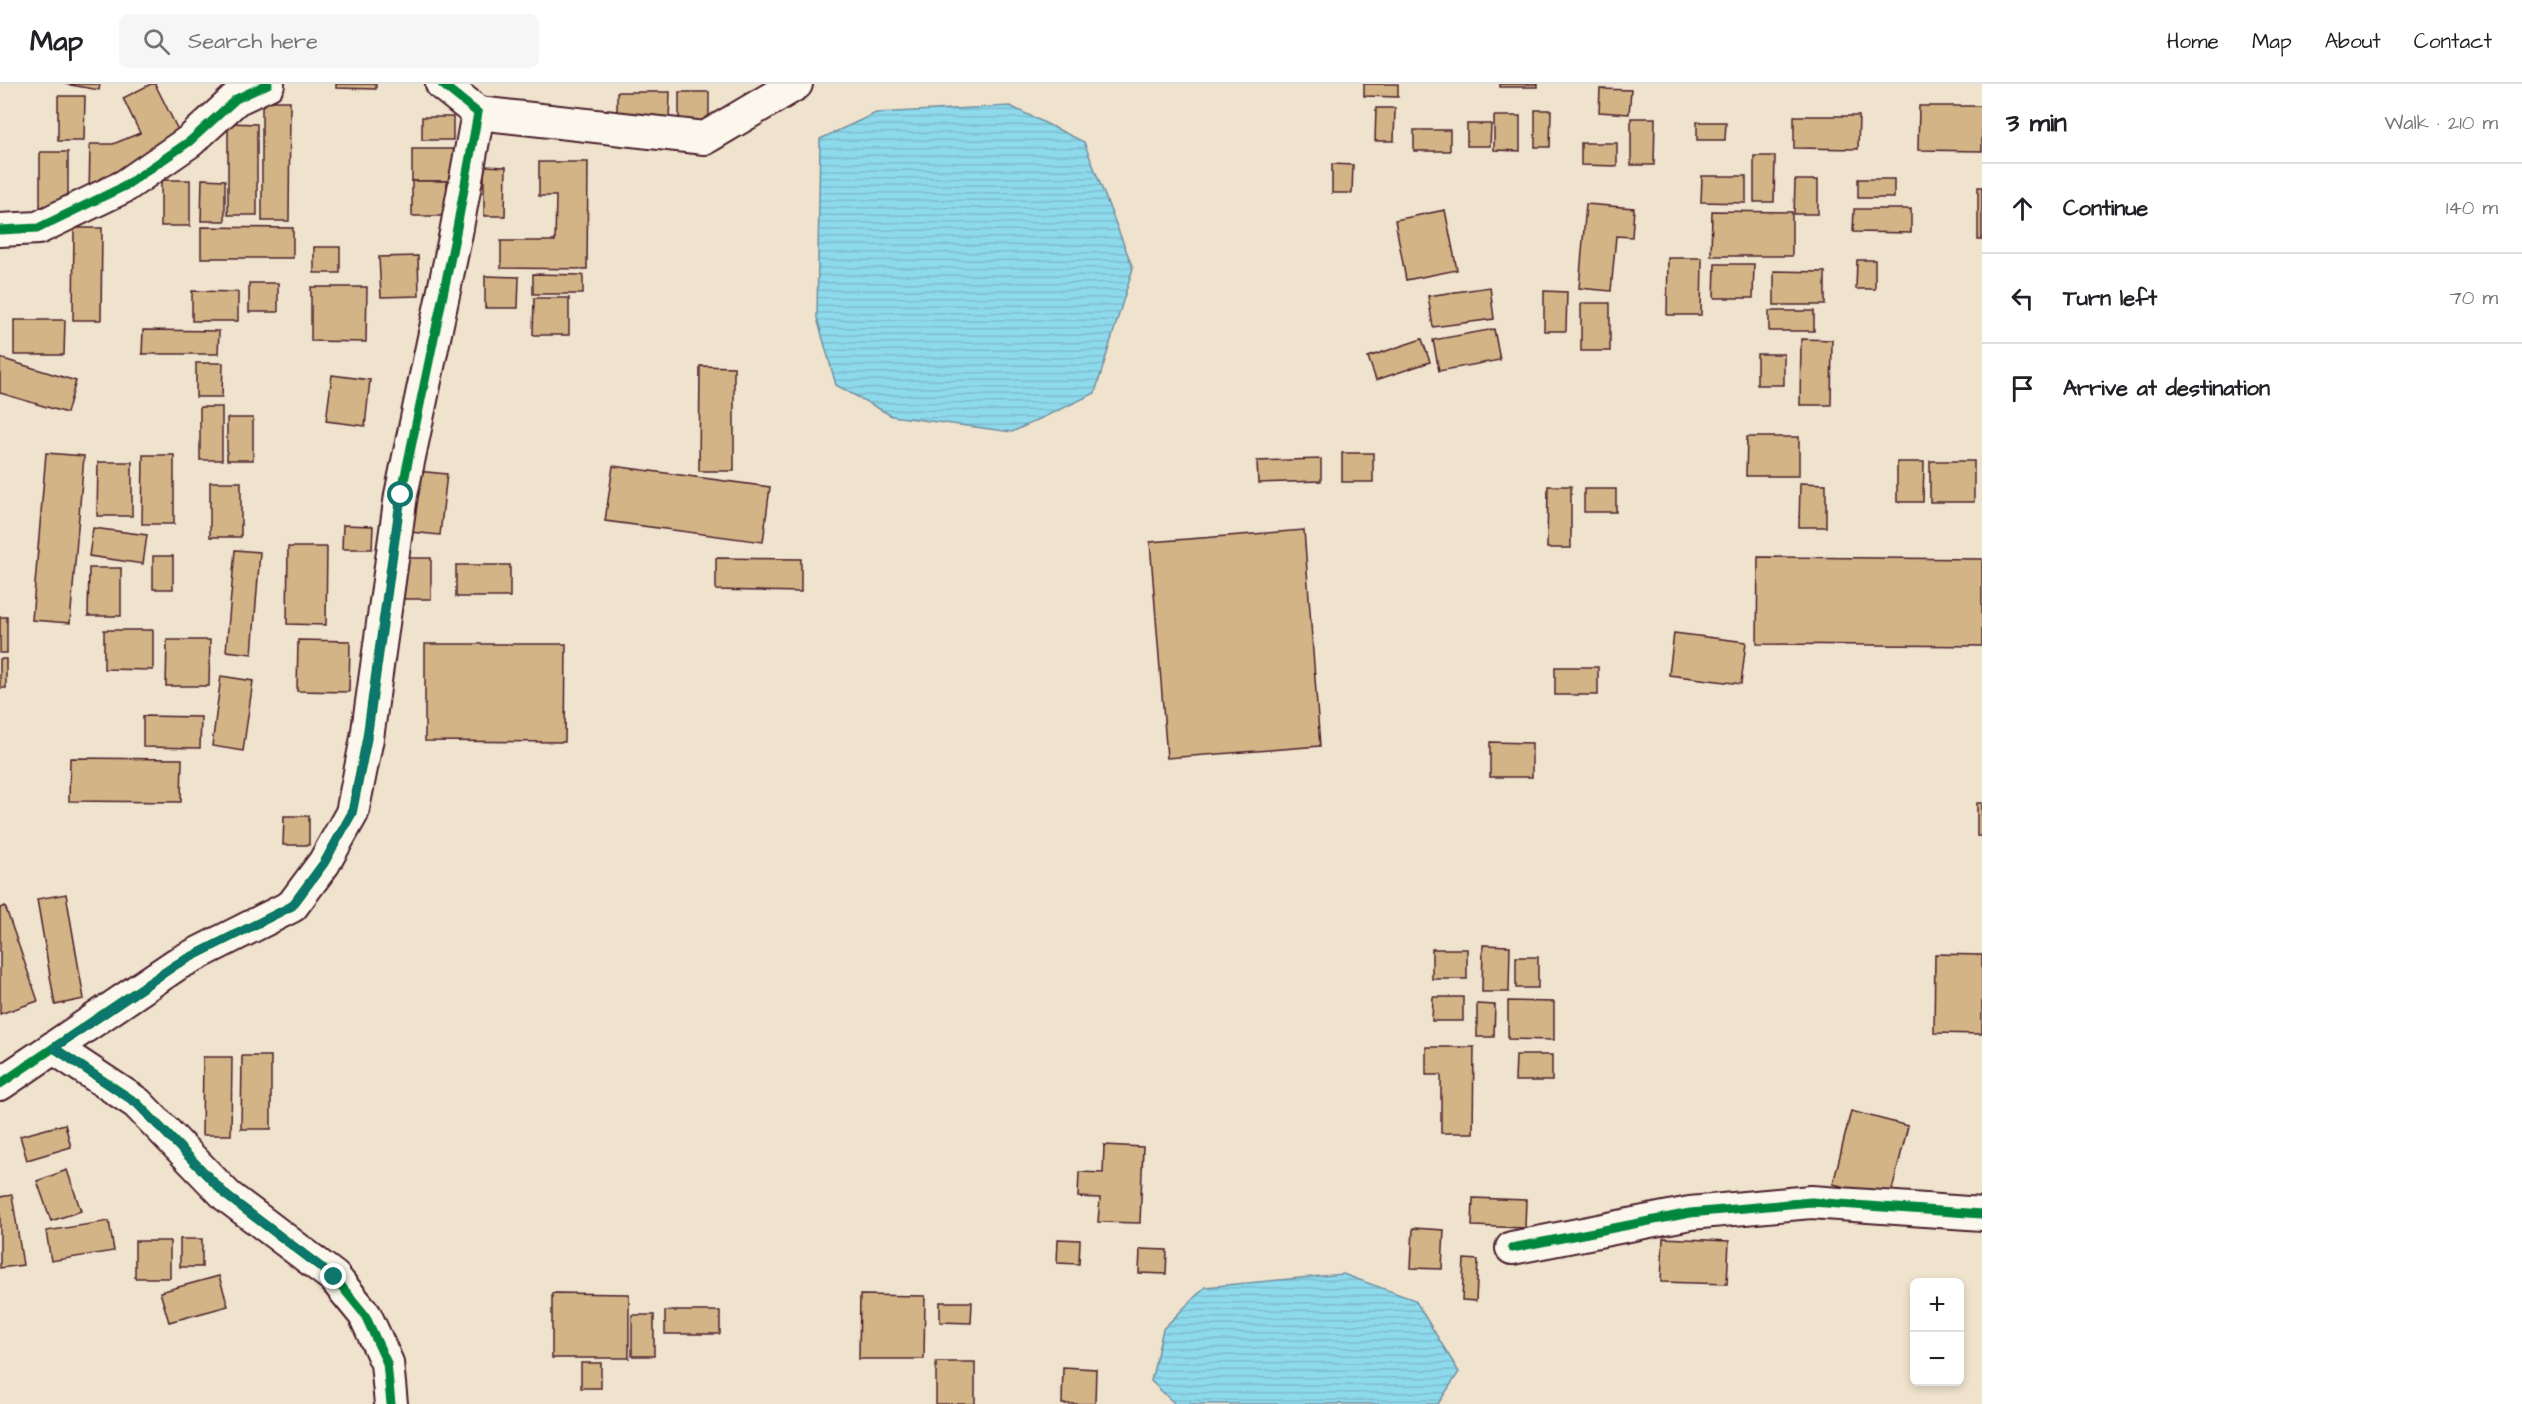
<!DOCTYPE html>
<html lang="en">
<head>
<meta charset="utf-8">
<style>
  body { margin:0; font-family:"Architects Daughter",sans-serif; background:#f6f6f6; color:#202124 }
  .controls { position:absolute; right:18px; bottom:18px; display:grid; overflow:hidden; border-radius:9px; box-shadow:0 3px 9px #0003 }
  .controls button { width:54px; height:54px; display:grid; place-items:center; padding:0; border:0; border-bottom:2px solid #e0e0e0; background:#fff; color:#202124; font:30px sans-serif }
  .stop { position:absolute; width:18px; height:18px; margin:-14px; border:4px solid #0f766e; border-radius:50%; background:#fff }
  .stop.end { background:#0f766e; border-color:#fff; box-shadow:0 2px 6px #0008 }
  .list { margin:0; padding:0; list-style:none }
  h2 { display:flex; justify-content:space-between; align-items:center; height:78px; margin:0; padding:0 24px; font-size:26px }
  h2 small { font-size:20px; font-weight:400; color:#757577 }
  .list li { display:grid; grid-template-columns:39px 1fr auto; gap:18px; align-items:center; box-sizing:border-box; height:90px; padding:0 24px; border-top:2px solid #e0e0e0 }
  .list b { display:block; font-size:22px; white-space:nowrap }
  .list em { font-size:20px; font-style:normal; color:#757577 }
  .icon { flex:none; width:33px; height:33px; fill:none; stroke:currentColor; stroke-width:2; stroke-linecap:round; stroke-linejoin:round }
  .map { position:relative; flex:none; width:1982px; height:1320px; overflow:hidden }
  header { display:flex; align-items:center; gap:36px; box-sizing:border-box; height:84px; padding:0 30px; background:#fff; border-bottom:2px solid #e0e0e0 }
  header strong { font-size:28px }
  nav { display:flex; gap:33px; margin-inline-start:auto; font-size:21px }
  .search { width:420px; height:54px; background:#f6f6f6; display:flex; align-items:center; gap:15px; box-sizing:border-box; padding:0 21px; border-radius:9px; color:#757577; font-size:22px }
  main { display:flex }
  aside { flex:1; background:#fff }
  .map>svg:first-child { display:block }
  .water { fill:url(#water-rules); stroke:#738f9f; stroke-width:1.5 }
  .building { fill:#d2b486; stroke:#4a1f2b; stroke-width:1.5 }
  .lines { fill:none; stroke-linecap:round; stroke-linejoin:round }
  .minor-casing { stroke:#4a1f2b; stroke-width:36 }
  .minor { stroke:#fbf7ec; stroke-width:32 }
  .cycleway-casing { stroke:#fbf7ec; stroke-width:13 }
  .cycleway { stroke:#00873e; stroke-width:9 }
  .route { stroke:#0f766e; stroke-width:8 }
</style>
</head>
<body>
<header>
<strong>Map</strong>
<div class="search"><svg class="icon" aria-label="search" viewBox="0 0 24 24"><circle cx="10" cy="10" r="6"/><path d="M15 15l6 6"/></svg>Search here</div>
<nav><a>Home</a><a>Map</a><a>About</a><a>Contact</a></nav>
</header>
<main>
<div class="map">
<svg width="1982" height="1320" viewBox="0 0 1982 1320">
  <defs>
    <pattern id="water-rules" width="6" height="5" patternUnits="userSpaceOnUse" patternTransform="scale(1.5)"><rect width="6" height="5" fill="#8edaed"/><path d="M0 2.5h6" fill="none" stroke="#7cbbcb"/></pattern>
  </defs>
  <rect width="100%" height="100%" fill="#efe3cd"/>
  <filter id="ink" filterUnits="userSpaceOnUse"><feTurbulence type="fractalNoise" baseFrequency=".0167" numOctaves="2"/><feDisplacementMap in="SourceGraphic" scale="12" xChannelSelector="R" yChannelSelector="G"/><feConvolveMatrix kernelMatrix="1 2 1 2 8 2 1 2 1" color-interpolation-filters="sRGB"/></filter>
  <g filter="url(#ink)">
    <!-- water -->
    <g class="water">
      <path d="M1010,22l74,36 49,126 -38,125 -83,39 -120,-16 -56,-31 -19,-67 3,-179 56,-26z"/>
      <path d="M1343,1190l72,26 44,72 -21,32h-263l-24,-23 12,-52 42,-42z"/>
    </g>
    <!-- building -->
    <g class="building">
      <path d="M65,0h35l-1,6z"/>
      <path d="M151,0h4l27,54 -93,59 1,-53h23l27,-11 -17,-35z"/>
      <path d="M336,0h40v5l-40,-1z"/>
      <path d="M1364,0h34v13l-34,-1z"/>
      <rect x="1500" y="0" width="37" height="3"/>
      <path d="M1600,5l31,1 -2,24 -30,-2z"/>
      <path d="M617,8h53l-1,30h-52z"/>
      <rect x="679" y="8" width="30" height="31"/>
      <path d="M58,12h27l-1,45h-26z"/>
      <path d="M262,17h28l-1,120h-27z"/>
      <path d="M1919,22h63v45l-64,-1z"/>
      <path d="M1376,24h19l-1,33h-19z"/>
      <path d="M1535,26h16l-1,37h-15z"/>
      <path d="M1494,32h26v35l-26,-1z"/>
      <path d="M1794,32h65l-1,33 -64,-1z"/>
      <rect x="422" y="33" width="31" height="23"/>
      <path d="M1631,34h24l-1,47h-23z"/>
      <path d="M1697,38h29l-1,18h-28z"/>
      <path d="M228,39l29,1v91h-29z"/>
      <path d="M1467,40h24l-1,22h-23z"/>
      <rect x="1414" y="46" width="36" height="21"/>
      <path d="M1581,59h36v23l-36,-1z"/>
      <rect x="412" y="65" width="44" height="32"/>
      <rect x="40" y="68" width="28" height="55"/>
      <path d="M1754,72h21l-1,46h-20z"/>
      <path d="M539,78h49l-1,107 -86,-1v-27h54l1,-45h-17z"/>
      <path d="M1332,80l21,1 -1,28h-20z"/>
      <path d="M484,82l22,1 -1,49h-21z"/>
      <path d="M1702,92h44v27l-45,-1z"/>
      <path d="M202,95l23,1v41h-24z"/>
      <rect x="1858" y="95" width="36" height="19"/>
      <rect x="161" y="96" width="29" height="46"/>
      <path d="M1795,96h23v34h-24z"/>
      <path d="M412,97h35l-1,35h-34z"/>
      <rect x="1978" y="103" width="4" height="53"/>
      <path d="M1586,120l48,4 -2,29 -16,-1 -5,55 -32,-3z"/>
      <path d="M1854,125h57v24l-58,-1z"/>
      <path d="M1445,126l12,60 -51,10 -11,-60z"/>
      <path d="M1712,127l80,1v44h-81z"/>
      <path d="M201,143l92,1v30h-92z"/>
      <path d="M74,144h28l-1,92h-28z"/>
      <rect x="314" y="163" width="26" height="26"/>
      <path d="M418,172l1,40 -38,1 -2,-40z"/>
      <path d="M1668,174h34l-1,57h-34z"/>
      <path d="M1857,176h18v29h-19z"/>
      <path d="M1715,180h39l-1,34h-39z"/>
      <path d="M1774,187l51,1v33h-51z"/>
      <path d="M533,190l50,1v19h-50z"/>
      <path d="M485,192l34,1 -1,31h-33z"/>
      <rect x="249" y="199" width="29" height="29"/>
      <path d="M311,203h56l-1,55 -55,-1z"/>
      <path d="M1490,203l4,32 -61,8 -5,-31z"/>
      <path d="M192,207l46,1v29h-46z"/>
      <path d="M1544,207l23,1 -1,39h-22z"/>
      <path d="M534,214h35v37h-36z"/>
      <rect x="1581" y="219" width="29" height="48"/>
      <rect x="1769" y="227" width="45" height="20"/>
      <path d="M14,236h51l-1,35h-50z"/>
      <path d="M1494,245l6,31 -61,11 -6,-31z"/>
      <path d="M143,246l76,1 -1,23h-76z"/>
      <path d="M1422,255l8,23 -54,18 -8,-23z"/>
      <path d="M1801,255l31,1 -1,65h-31z"/>
      <rect x="1757" y="270" width="27" height="31"/>
      <path d="M0,274l76,23 -9,32 -67,-20z"/>
      <path d="M196,279h27l-1,34h-26z"/>
      <path d="M700,282l34,1v104h-35z"/>
      <path d="M332,291l38,5 -5,46 -39,-5z"/>
      <rect x="200" y="323" width="22" height="53"/>
      <rect x="227" y="334" width="26" height="42"/>
      <path d="M1747,353h52v39h-53z"/>
      <path d="M46,369l38,3 -14,167 -38,-3z"/>
      <rect x="1342" y="369" width="31" height="29"/>
      <path d="M143,371h31v69h-32z"/>
      <path d="M1321,375v22l-63,2 -1,-22z"/>
      <rect x="1930" y="377" width="44" height="41"/>
      <path d="M98,378h34v54h-35z"/>
      <path d="M1897,378h27l-1,40h-26z"/>
      <path d="M613,382l157,21 -7,55 -158,-21z"/>
      <path d="M416,387l31,3 -7,61 -30,-3z"/>
      <rect x="210" y="398" width="31" height="55"/>
      <path d="M1800,399l26,1v43h-27z"/>
      <path d="M1548,402h23v62h-24z"/>
      <rect x="1584" y="405" width="32" height="23"/>
      <path d="M343,441l30,1 -1,23h-30z"/>
      <path d="M93,444l54,7 -4,29 -54,-8z"/>
      <path d="M1304,446l16,216 -153,12 -17,-216z"/>
      <path d="M288,463h39l-1,78 -39,-1z"/>
      <path d="M235,466l25,2 -8,102 -26,-3z"/>
      <rect x="153" y="472" width="20" height="33"/>
      <path d="M1758,473l224,2v87l-225,-2z"/>
      <rect x="400" y="474" width="31" height="41"/>
      <path d="M716,474l85,1v33l-85,-2z"/>
      <rect x="456" y="481" width="54" height="32"/>
      <path d="M89,484h32v48h-33z"/>
      <rect x="0" y="533" width="7" height="36"/>
      <path d="M104,546h49v40l-49,-1z"/>
      <path d="M1674,549l72,9 -5,42 -72,-9z"/>
      <path d="M167,556h43l-1,46h-43z"/>
      <path d="M298,556l52,1 -1,51 -52,-1z"/>
      <path d="M425,560h141l-1,98 -140,-1z"/>
      <rect x="0" y="575" width="6" height="29"/>
      <rect x="1555" y="583" width="43" height="28"/>
      <path d="M221,592l32,5 -10,70 -31,-5z"/>
      <path d="M143,632l58,1 -1,31 -57,-1z"/>
      <path d="M1490,658l42,1v34h-42z"/>
      <path d="M70,674l112,1 -1,43 -112,-1z"/>
      <rect x="1977" y="719" width="5" height="33"/>
      <path d="M284,732h25v29h-26z"/>
      <path d="M66,810l18,105 -29,6 -18,-106z"/>
      <path d="M5,822l33,95 -38,13v-106z"/>
      <path d="M1483,861l27,1 -1,46h-27z"/>
      <rect x="1432" y="865" width="35" height="30"/>
      <path d="M1935,870l47,1v79l-48,-1z"/>
      <rect x="1516" y="873" width="22" height="31"/>
      <path d="M1433,913h30v24h-31z"/>
      <path d="M1508,917l46,1v38l-46,-1z"/>
      <path d="M1477,920l18,1 -1,32h-17z"/>
      <path d="M1426,963h48l-1,86h-32v-58h-15z"/>
      <path d="M1516,971h36v26h-37z"/>
      <path d="M242,972h29v73h-30z"/>
      <path d="M203,973h29l-1,78h-29z"/>
      <path d="M1851,1027l57,15 -18,72 -57,-14z"/>
      <path d="M65,1040l6,23 -44,13 -7,-24z"/>
      <path d="M1104,1061l39,2 -3,76 -42,-1 2,-24 -22,-1 1,-25 24,1z"/>
      <path d="M67,1086l14,41 -30,10 -14,-40z"/>
      <path d="M12,1111l11,70 -23,3v-71z"/>
      <path d="M1473,1114l53,2 -1,28 -53,-2z"/>
      <path d="M109,1137l5,30 -63,10 -5,-30z"/>
      <path d="M1413,1144l31,2 -2,39 -31,-1z"/>
      <path d="M1663,1154l66,3 -2,43 -66,-2z"/>
      <rect x="180" y="1155" width="22" height="28"/>
      <path d="M1058,1155l22,1 -1,24 -22,-1z"/>
      <rect x="135" y="1157" width="35" height="37"/>
      <path d="M1140,1165l27,1 -1,24 -27,-1z"/>
      <path d="M1464,1175l14,1 -2,41 -14,-1z"/>
      <path d="M219,1192l9,30 -59,16 -9,-30z"/>
      <path d="M552,1209l77,1v64h-77z"/>
      <path d="M860,1211l65,1 -1,63h-65z"/>
      <path d="M940,1218h32l-1,21 -31,-1z"/>
      <rect x="665" y="1227" width="55" height="23"/>
      <rect x="632" y="1231" width="22" height="41"/>
      <rect x="936" y="1278" width="39" height="42"/>
      <rect x="581" y="1279" width="20" height="25"/>
      <path d="M1063,1283l33,2 -1,35h-33z"/>
    </g>
    <g class="lines">
      <!-- minor casing -->
      <g class="minor-casing">
        <g id="minor">
          <path d="M478,29l227,25 91,-54"/>
          <path d="M0,146l38,-2 87,-42 65,-45 46,-42 32,-15"/>
          <path d="M54,964l83,55 90,93 107,81 31,38 22,48 4,41"/>
          <path d="M0,1000l177,-120 115,-58 32,-43 28,-50 15,-75 34,-243 55,-262 22,-120 -36,-29"/>
          <path d="M1512,1164l178,-35 121,-11 171,12"/>
        </g>
      </g>
      <!-- minor -->
      <use href="#minor" class="minor"/>
      <!-- cycleway casing -->
      <g class="cycleway-casing">
        <g id="cycleway">
          <path d="M0,146l38,-2 87,-42 65,-45 46,-42 32,-15"/>
          <path d="M54,964l83,55 90,93 107,81 31,38 22,48 4,41"/>
          <path d="M0,1000l177,-120 115,-58 32,-43 28,-50 15,-75 34,-243 55,-262 22,-120 -36,-29"/>
          <path d="M1512,1164l178,-35 121,-11 171,12"/>
        </g>
      </g>
      <!-- cycleway -->
      <use href="#cycleway" class="cycleway"/>
    </g>
  </g>
  <g class="lines" filter="url(#ink)">
    <!-- route -->
    <path class="route" d="M334,1193l-107,-81 -91,-93 -82,-55 123,-84 115,-58 32,-43 28,-50 15,-75 34,-243"/>
  </g>
</svg>
<div class="controls">
<button>+</button>
<button>−</button>
</div>
<div class="stop" style="left:401px;top:411px"></div>
<div class="stop end" style="left:334px;top:1193px"></div>
</div>
<aside>
<h2>3 min<small>Walk · 210 m</small></h2>
<ul class="list">
<li><svg class="icon" aria-label="ahead" viewBox="0 0 24 24"><path d="M12 20V5M6 11l6-6 6 6"/></svg><div><b>Continue</b></div><em>140 m</em></li>
<li><svg class="icon" aria-label="left" viewBox="0 0 24 24"><path d="M17 20v-9H6M10 6l-5 5 5 5"/></svg><div><b>Turn left</b></div><em>70 m</em></li>
<li><svg class="icon" aria-label="arrive" viewBox="0 0 24 24"><path d="M6 21V4h12l-3 4 3 4H6"/></svg><div><b>Arrive at destination</b></div></li>
</ul>
</aside>
</main>
</body>
</html>
